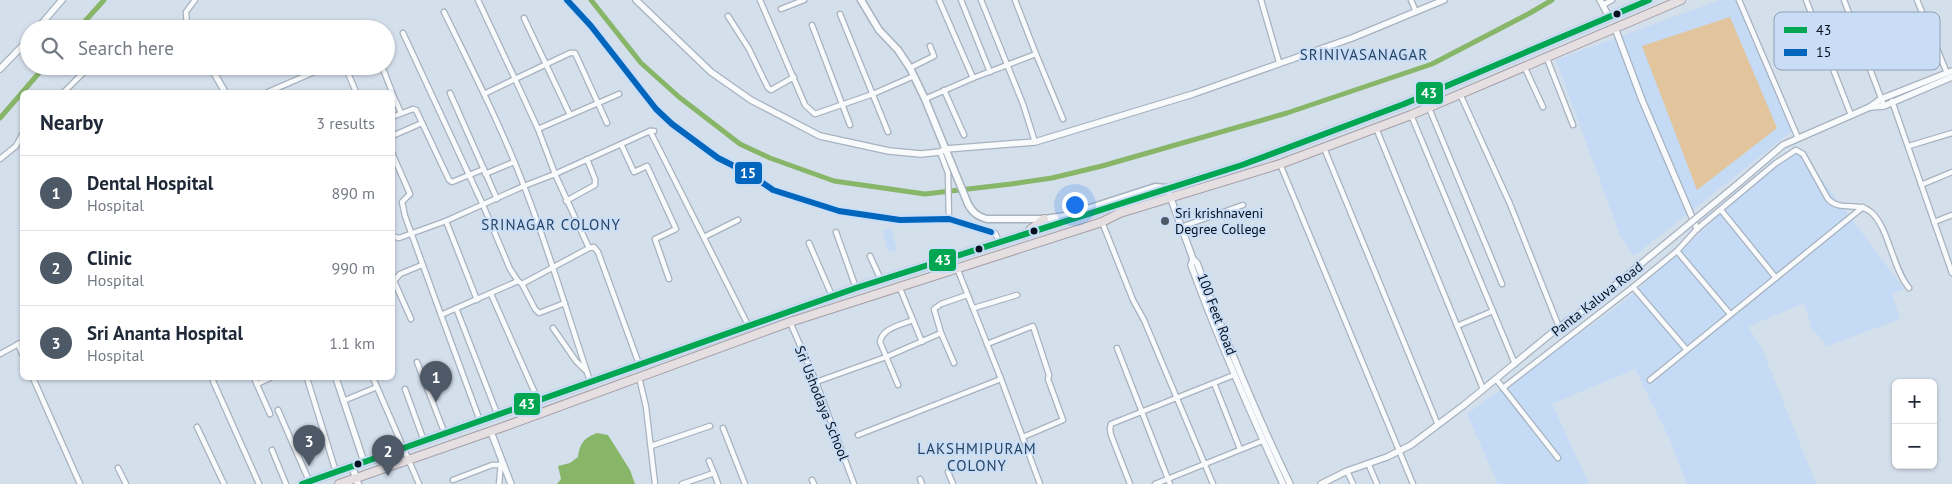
<!DOCTYPE html>
<html lang="en">
<head>
<meta charset="utf-8">
<style>
  body { margin:0; font-family:"PT Sans",sans-serif; background:#f2f2f3; color:#1f2937 }
  .controls { position:absolute; right:15px; bottom:15px; display:grid; overflow:hidden; border-radius:8px; box-shadow:0 1px 4px #0004 }
  .controls button { width:45px; height:45px; display:grid; place-items:center; padding:0; border:0; border-bottom:1px solid #e0e1e3; background:#fff; color:#1f2937; font:25px sans-serif }
  .you { position:absolute; left:1074px; top:204px; width:18px; height:18px; margin:-12px; border:4px solid #fff; border-radius:50%; background:#1a73e8; box-shadow:0 0 0 8px #1a73e833 }
  .badge { display:grid; place-items:center; width:32px; height:32px; border-radius:50%; background:#4e5967; color:#fff; font-size:16px; font-weight:700 }
  .pin { position:absolute; translate:-50% -41px; filter:drop-shadow(0 1px 2px #0008) }
  .pin::after { content:''; position:absolute; top:26px; width:18px; height:15px; background:inherit; clip-path:polygon(0 0,100% 0,50% 100%) }
  .list { margin:0; padding:0; list-style:none }
  h2 { display:flex; justify-content:space-between; align-items:center; height:65px; margin:0; padding:0 20px; font-size:21px }
  h2 small { font-size:16px; font-weight:400; color:#747a83 }
  .list li { display:grid; grid-template-columns:32px 1fr auto; gap:15px; align-items:center; box-sizing:border-box; height:75px; padding:0 20px; border-top:1px solid #e0e1e3 }
  .list b { display:block; font-size:19px; white-space:nowrap }
  .list p { margin:0; font-size:16px; white-space:nowrap; color:#747a83 }
  .list em { font-size:16px; font-style:normal; color:#747a83 }
  .icon { flex:none; width:28px; height:28px; fill:none; stroke:currentColor; stroke-width:2; stroke-linecap:round; stroke-linejoin:round }
  .map { position:relative; flex:none; width:1952px; height:484px; overflow:hidden }
  .search { position:absolute; background:#fff; box-shadow:0 1px 4px #0004; left:20px; top:20px; width:375px; height:55px; display:flex; align-items:center; gap:12px; box-sizing:border-box; padding:0 18px; border-radius:28px; color:#747a83; font-size:19px }
  .panel { position:absolute; background:#fff; box-shadow:0 1px 4px #0004; left:20px; top:90px; width:375px; height:290px; border-radius:8px }
  .map>svg:first-child { display:block }
  .built { fill:#c4daf5 }
  .green { fill:#e2c59c }
  .water { fill:#88b669 }
  .lines { fill:none; stroke-linecap:round; stroke-linejoin:round }
  .canal { stroke:#88b669; stroke-width:5 }
  .minor-casing { stroke:#a7b2bf; stroke-width:7 }
  .tertiary-casing { stroke:#a7b2bf; stroke-width:8 }
  .secondary-casing { stroke:#a7b2bf; stroke-width:9 }
  .trunk-casing { stroke:#a59fa7; stroke-width:10 }
  .minor { stroke:#f9fafc; stroke-width:4.5 }
  .tertiary { stroke:#f9fafc; stroke-width:5.5 }
  .secondary { stroke:#f9fafc; stroke-width:6 }
  .trunk { stroke:#e6dfe2; stroke-width:8 }
  .tertiary-bridge-casing { stroke:#a7b2bf; stroke-width:8; stroke-linecap:butt }
  .tertiary-bridge { stroke:#f9fafc; stroke-width:5.5 }
  .bus-1-casing { stroke:#c9def6; stroke-width:10 }
  .bus-2-casing { stroke:#c9def6; stroke-width:10 }
  .bus-1 { stroke:#00a651; stroke-width:6 }
  .bus-2 { stroke:#0065bd; stroke-width:6 }
  .bus-dot { fill:#06111f; stroke:#c9def6; stroke-width:2 }
  .poi-dot { fill:#4e5967; stroke:#c9def6; stroke-width:2 }
  .labels { text-anchor:middle; dominant-baseline:central; stroke-width:4; stroke-linejoin:round; paint-order:stroke }
  .poi-label { font-size:14px; fill:#06111f; stroke:#c9def6; text-anchor:start }
  .street-label { font-size:14px; fill:#06111f; stroke:#c9def6 }
  .neighbourhood-label { font-size:15px; letter-spacing:1px; fill:#264364; stroke:#c9def6 }
  .key { fill:#c9def6; stroke:#8ea0b6; stroke-width:1 }
  .key-label { font-size:14px; fill:#06111f }
  .line-badge { stroke:#c9def6; stroke-width:2 }
  .badge-label { font-size:14px; text-anchor:middle; font-weight:bold; fill:#fff }
</style>
</head>
<body>
<div class="map">
<svg width="1952" height="484" viewBox="0 0 1952 484">
  <rect width="100%" height="100%" fill="#d4dfec"/>
  <!-- built -->
  <g class="built">
    <path d="M1720,0h17l55,131 -158,125 -14,-21 -64,-175z"/>
    <path d="M1796,145l108,144 -12,5 8,25 -73,27 -15,-18 -8,-25 -56,24 13,19 55,138h-129l-18,-46 -34,-69 -83,35 37,80h-91l-31,-70 159,-114z"/>
    <path d="M891,229l6,21 -9,2 -5,-21z"/>
  </g>
  <!-- green -->
  <path class="green" d="M1730,17l47,111 -80,62 -55,-144z"/>
  <!-- water -->
  <path class="water" d="M597,433l11,2 22,35 5,14h-78l4,-5 -3,-13 12,-3 8,-6c2,-14 6,-19 19,-24z"/>
  <g class="lines">
    <!-- canal -->
    <g class="canal">
      <path d="M591,0l50,63 38,34 61,47 30,14 64,23 91,13 86,-10 41,-6 50,-12 185,-53 145,-49 98,-51 22,-13"/>
      <path d="M78,29l26,-29"/>
      <path d="M0,118l45,-52"/>
    </g>
    <!-- minor casing -->
    <g class="minor-casing">
      <g id="minor">
        <path d="M478,0l37,79 55,-26h5l32,70"/>
        <path d="M567,0l24,26 65,83 16,15 46,34 32,16 23,16 66,21 61,9 49,-1 46,14 4,8"/>
        <path d="M760,0l45,105 10,9 58,-20 41,-18"/>
        <path d="M939,0l34,78"/>
        <path d="M961,0l29,72"/>
        <path d="M981,0l42,104 12,38"/>
        <path d="M1261,0l18,62"/>
        <path d="M1411,0l5,12"/>
        <path d="M1739,0l59,138"/>
        <path d="M1806,0l45,115"/>
        <path d="M1844,0l40,106"/>
        <path d="M1917,0l30,73"/>
        <path d="M1603,5l9,-5"/>
        <path d="M781,9l23,-9"/>
        <path d="M444,12c28,57 57,114 80,174 25,64 44,130 66,195"/>
        <path d="M840,14l48,118"/>
        <path d="M728,16l21,33 19,39 3,2 23,-13"/>
        <path d="M524,18l46,97"/>
        <path d="M812,25l38,100"/>
        <path d="M181,29l6,-3 -1,-14 9,-12"/>
        <path d="M403,33l80,172 27,64 8,12"/>
        <path d="M1788,48l31,-14"/>
        <path d="M1036,54l27,65"/>
        <path d="M1546,56l27,69"/>
        <path d="M345,66l11,26"/>
        <path d="M382,66l10,26"/>
        <path d="M1524,66l19,41"/>
        <path d="M910,68l24,-12 -4,-10"/>
        <path d="M944,90l20,45"/>
        <path d="M64,92l26,-26"/>
        <path d="M268,92l60,-26"/>
        <path d="M392,93l9,20"/>
        <path d="M450,93l47,106"/>
        <path d="M484,94l31,-15 23,50 17,45 34,74"/>
        <path d="M1460,94l50,110 49,123"/>
        <path d="M925,99l48,-21 63,-24 -21,-54"/>
        <path d="M1892,101l60,172"/>
        <path d="M1429,108l73,176"/>
        <path d="M1411,115l104,249"/>
        <path d="M392,117l21,-8 3,1 33,70 3,2 32,-13"/>
        <path d="M1376,128l107,261"/>
        <path d="M538,129l81,-35"/>
        <path d="M650,131l98,194"/>
        <path d="M392,136l30,-13"/>
        <path d="M621,144l13,28 13,-6 29,63 -21,10 14,40"/>
        <path d="M1909,146l43,-13"/>
        <path d="M1324,148l114,277"/>
        <path d="M940,152l8,21 1,46"/>
        <path d="M392,153l18,41 -8,8 3,14 36,99"/>
        <path d="M0,159l16,-13 6,-11"/>
        <path d="M1280,164l133,320"/>
        <path d="M485,174l29,-12"/>
        <path d="M1921,185l31,-13"/>
        <path d="M566,201l29,-16v-6l-8,-20"/>
        <path d="M1721,210l55,68"/>
        <path d="M446,221l31,79"/>
        <path d="M1102,222l31,78 11,20 69,164"/>
        <path d="M1934,222l18,-7"/>
        <path d="M1181,227l62,-22"/>
        <path d="M836,232l20,56"/>
        <path d="M392,236l7,2 47,-17 78,-35 31,-12 95,-43h4"/>
        <path d="M704,237l34,-17"/>
        <path d="M809,243l23,53"/>
        <path d="M1677,251l53,63"/>
        <path d="M870,256l11,24"/>
        <path d="M957,268l44,111 39,105"/>
        <path d="M522,284l13,25 4,4 26,-10"/>
        <path d="M899,286l23,56"/>
        <path d="M1633,287l53,62"/>
        <path d="M491,294l47,106"/>
        <path d="M456,308l42,108"/>
        <path d="M974,308l43,-13"/>
        <path d="M411,319l-17,-38 6,-7 22,-9"/>
        <path d="M790,322l26,60 38,102"/>
        <path d="M1457,326l36,-15"/>
        <path d="M553,328l23,33 9,9"/>
        <path d="M18,344l4,10"/>
        <path d="M987,344l46,-18 16,49 -1,4 15,41 -40,17"/>
        <path d="M1117,348l53,136"/>
        <path d="M0,354l22,-12"/>
        <path d="M417,362l28,72"/>
        <path d="M954,363l-13,-30 -7,-24 7,-5 26,-9"/>
        <path d="M639,377l7,30 9,77"/>
        <path d="M33,378l47,106"/>
        <path d="M254,378l16,36"/>
        <path d="M307,378l29,94"/>
        <path d="M373,378l46,106"/>
        <path d="M1496,379l62,79"/>
        <path d="M1650,380l213,-173"/>
        <path d="M213,381l46,103"/>
        <path d="M816,382l70,-25 55,-24"/>
        <path d="M1214,383l26,66"/>
        <path d="M257,384l13,-6"/>
        <path d="M898,385l-18,-43c2,-14 21,-17 33,-22"/>
        <path d="M1503,388l130,-101 44,-36 20,-22 79,-66 20,-13 7,4 25,45c12,13 30,2 43,13 18,16 21,55 38,76"/>
        <path d="M405,389l19,52"/>
        <path d="M343,401l34,-14"/>
        <path d="M278,410l32,73"/>
        <path d="M480,421l-39,-106 77,-34 4,3 67,-36 5,-1 4,5 41,112"/>
        <path d="M197,427l27,57"/>
        <path d="M723,428l22,56"/>
        <path d="M858,435l143,-56"/>
        <path d="M651,446l59,-20"/>
        <path d="M272,450l14,34"/>
        <path d="M1368,463l9,21"/>
        <path d="M118,468l8,16"/>
        <path d="M1347,471l6,13"/>
        <path d="M948,472l5,12"/>
        <path d="M714,473l4,11"/>
        <path d="M920,479l2,5"/>
        <path d="M453,480l39,-15h8"/>
        <path d="M812,480l2,4"/>
        <path d="M499,484l2,-21"/>
        <path d="M682,484l32,-11 -5,-12"/>
        <path d="M1130,484l-19,-49 -1,-6 1,-5 123,-49"/>
        <path d="M1155,484l107,-43"/>
      </g>
    </g>
    <!-- tertiary casing -->
    <g class="tertiary-casing">
      <g id="tertiary">
        <path d="M636,0l75,72 40,28 69,36 69,15 32,3 19,-2 6,-3 89,-7 158,-48 159,-56 92,-38"/>
        <path d="M1600,0l9,17"/>
        <path d="M187,26l2,3"/>
        <path d="M1615,28l27,72 55,129"/>
        <path d="M37,29l25,-29"/>
        <path d="M210,66l15,26"/>
        <path d="M0,69l29,-30"/>
        <path d="M1870,107l14,-1 68,-29"/>
        <path d="M1740,182l43,-37 87,-38 11,-8 71,-28"/>
        <path d="M1167,188l26,71 4,4c28,75 58,149 93,221"/>
        <path d="M1193,259l-2,6c27,75 59,147 92,219"/>
        <path d="M336,378l28,84"/>
        <path d="M491,432l20,52"/>
        <path d="M1321,484l26,-13 40,-14 24,-12 53,-40 95,-78 31,-21"/>
      </g>
    </g>
    <!-- secondary casing -->
    <g class="secondary-casing">
      <g id="secondary">
        <path d="M861,0l18,30 19,20 12,18 15,31 43,105c5,9 9,12 19,15h57l21,-3 90,-29 12,1"/>
        <path d="M352,466l6,18"/>
      </g>
    </g>
    <!-- trunk casing -->
    <g class="trunk-casing">
      <g id="trunk">
        <path d="M1030,230l14,-11"/>
        <path d="M302,484l554,-196 386,-123 162,-61 245,-104"/>
        <path d="M339,484l164,-57 287,-105 312,-100 18,-9 160,-49 131,-49 270,-115"/>
      </g>
    </g>
    <!-- minor -->
    <use href="#minor" class="minor"/>
    <!-- tertiary -->
    <use href="#tertiary" class="tertiary"/>
    <!-- secondary -->
    <use href="#secondary" class="secondary"/>
    <!-- trunk -->
    <use href="#trunk" class="trunk"/>
    <!-- tertiary-bridge casing -->
    <g class="tertiary-bridge-casing">
      <path id="tertiary-bridge" d="M1590,306l150,-124"/>
    </g>
    <!-- tertiary-bridge -->
    <use href="#tertiary-bridge" class="tertiary-bridge"/>
    <!-- bus-1 casing -->
    <g class="bus-1-casing">
      <path id="bus-1" d="M302,484l554,-196 386,-123 162,-61 245,-104"/>
    </g>
    <!-- bus-2 casing -->
    <g class="bus-2-casing">
      <path id="bus-2" d="M567,0l24,26 65,83 16,15 46,34 32,16 23,16 66,21 61,9 49,-1 42,13"/>
    </g>
    <!-- bus-1 -->
    <use href="#bus-1" class="bus-1"/>
    <!-- bus-2 -->
    <use href="#bus-2" class="bus-2"/>
  </g>
  <!-- markers -->
  <g class="bus-dot">
    <circle cx="1617" cy="14" r="4.5"/>
    <circle cx="1034" cy="231" r="4.5"/>
    <circle cx="979" cy="249" r="4.5"/>
    <circle cx="358" cy="464" r="4.5"/>
  </g>
  <circle class="poi-dot" cx="1165" cy="221" r="5"/>
  <g class="labels">
    <!-- poi labels -->
    <g class="poi-label">
      <text x="1175" y="213">Sri krishnaveni<tspan x="1175" dy="16">Degree College</tspan></text>
    </g>
    <!-- street labels -->
    <g class="street-label">
      <text transform="translate(1597 299) rotate(-38)">Panta Kaluva Road</text>
      <text transform="translate(1217 314) rotate(69)">100 Feet Road</text>
      <text transform="translate(822 403) rotate(68)">Sri Ushodaya School</text>
    </g>
    <!-- neighbourhood labels -->
    <g class="neighbourhood-label">
      <text x="1364" y="54">SRINIVASANAGAR</text>
      <text x="551" y="224">SRINAGAR COLONY</text>
      <text x="977" y="448">LAKSHMIPURAM<tspan x="977" dy="17">COLONY</tspan></text>
    </g>
  </g>
  <!-- legend -->
  <rect x="1774" y="12" width="166" height="58" rx="8" class="key"/>
  <rect x="1784" y="27" width="23" height="6" fill="#00a651"/>
  <rect x="1784" y="49" width="23" height="7" fill="#0065bd"/>
  <g class="key-label">
    <text x="1816" y="35">43</text>
    <text x="1816" y="57">15</text>
  </g>
  <g class="line-badge">
    <rect x="1415" y="81" width="29" height="24" rx="5" fill="#00a651"/>
    <rect x="734" y="161" width="29" height="24" rx="5" fill="#0065bd"/>
    <rect x="928" y="248" width="29" height="24" rx="5" fill="#00a651"/>
    <rect x="513" y="392" width="28" height="24" rx="5" fill="#00a651"/>
  </g>
  <g class="badge-label">
    <text x="1429" y="98">43</text>
    <text x="748" y="178">15</text>
    <text x="943" y="265">43</text>
    <text x="527" y="409">43</text>
  </g>
</svg>
<div class="controls">
<button>+</button>
<button>−</button>
</div>
<div class="you"></div>
<div class="pin badge" style="left:436px;top:402px">1</div>
<div class="pin badge" style="left:388px;top:476px">2</div>
<div class="pin badge" style="left:309px;top:466px">3</div>
<div class="search"><svg class="icon" aria-label="search" viewBox="0 0 24 24"><circle cx="10" cy="10" r="6"/><path d="M15 15l6 6"/></svg>Search here</div>
<section class="panel">
<h2>Nearby<small>3 results</small></h2>
<ul class="list">
<li><span class="badge">1</span><div><b>Dental Hospital</b><p>Hospital</p></div><em>890 m</em></li>
<li><span class="badge">2</span><div><b>Clinic</b><p>Hospital</p></div><em>990 m</em></li>
<li><span class="badge">3</span><div><b>Sri Ananta Hospital</b><p>Hospital</p></div><em>1.1 km</em></li>
</ul>
</section>
</div>
</body>
</html>
